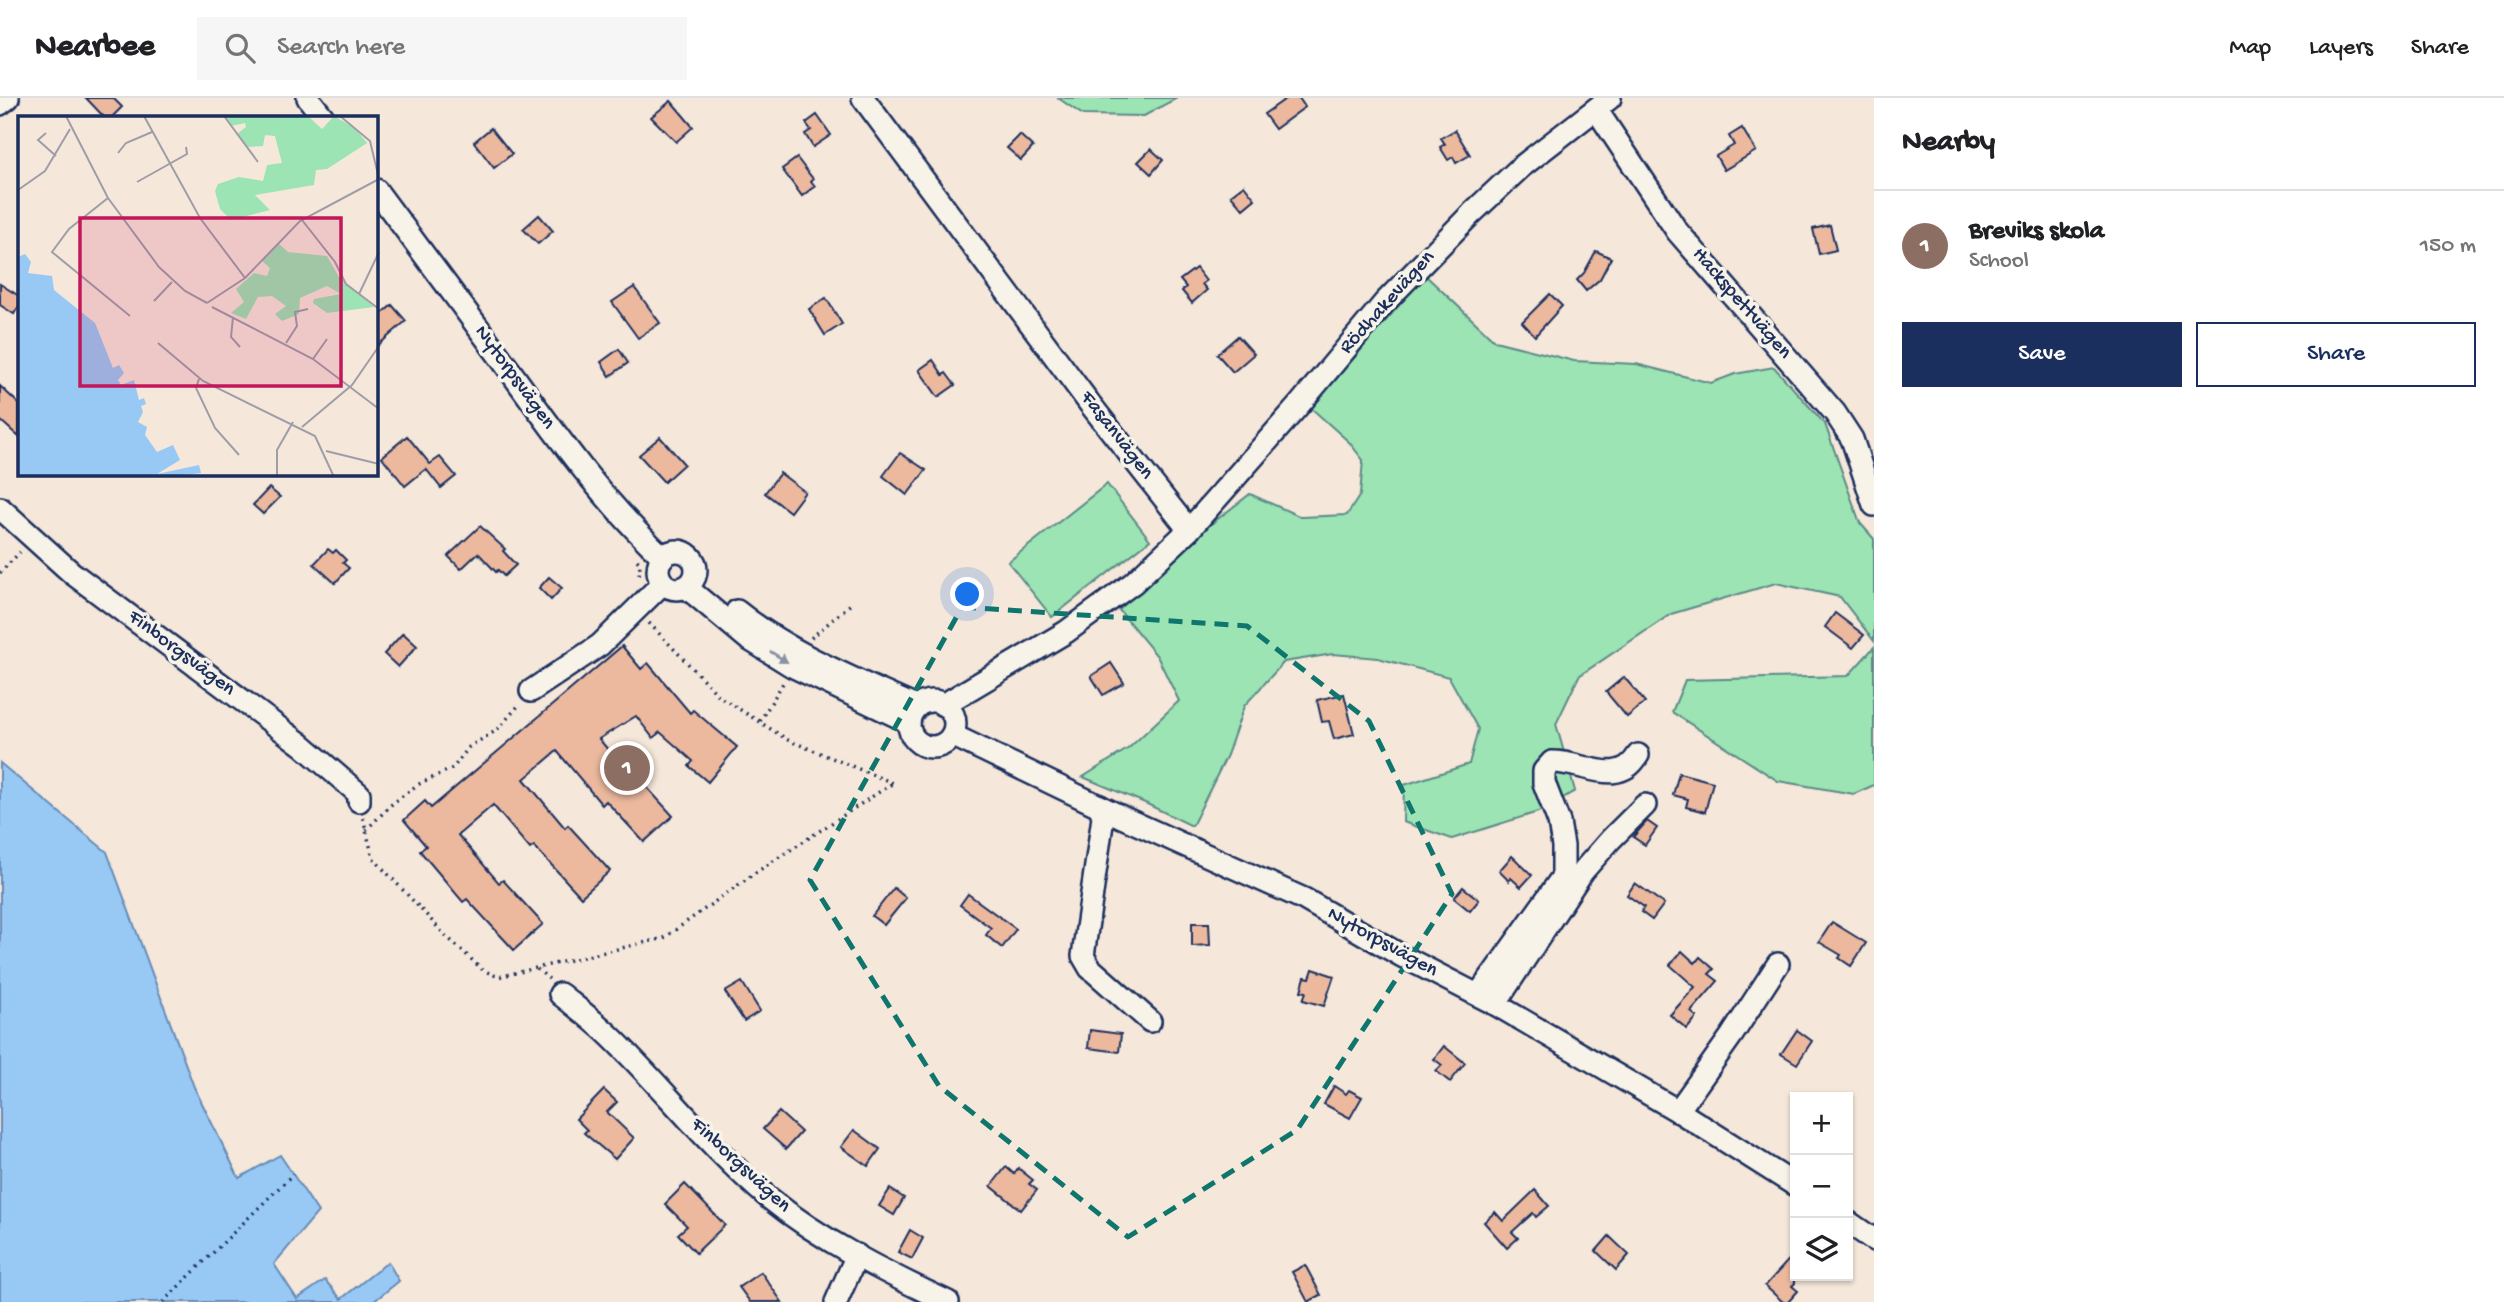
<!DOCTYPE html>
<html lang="en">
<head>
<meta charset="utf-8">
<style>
  body { margin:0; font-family:"Gochi Hand",sans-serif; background:#f6f6f6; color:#202124 }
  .controls { position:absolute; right:21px; bottom:21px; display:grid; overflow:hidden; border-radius:0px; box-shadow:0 2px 5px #0004 }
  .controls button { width:63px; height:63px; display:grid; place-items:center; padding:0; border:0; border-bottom:2px solid #e0e0e0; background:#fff; color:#202124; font:35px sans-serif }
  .you { position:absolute; left:968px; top:497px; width:24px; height:24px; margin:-18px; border:5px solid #fff; border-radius:50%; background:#1a73e8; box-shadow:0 0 0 10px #1a73e833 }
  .badge { display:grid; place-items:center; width:46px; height:46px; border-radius:50%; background:#1b2f5e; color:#fff; font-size:23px; font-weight:700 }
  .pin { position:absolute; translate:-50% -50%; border:4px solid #fff; box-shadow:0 2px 7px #0006 }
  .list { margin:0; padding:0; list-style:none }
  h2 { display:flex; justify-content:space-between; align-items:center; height:91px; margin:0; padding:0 28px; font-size:30px }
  h2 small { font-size:23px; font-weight:400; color:#757577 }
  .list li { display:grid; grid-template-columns:46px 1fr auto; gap:21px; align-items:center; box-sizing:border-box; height:112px; padding:0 28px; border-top:2px solid #e0e0e0 }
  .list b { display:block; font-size:26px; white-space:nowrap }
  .list p { margin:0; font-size:23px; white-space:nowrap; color:#757577 }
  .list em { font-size:23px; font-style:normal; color:#757577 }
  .actions { display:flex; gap:14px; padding:21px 28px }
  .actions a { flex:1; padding:16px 0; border:2px solid #1b2f5e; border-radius:0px; text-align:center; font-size:24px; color:#1b2f5e }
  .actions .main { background:#1b2f5e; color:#fff }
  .icon { flex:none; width:38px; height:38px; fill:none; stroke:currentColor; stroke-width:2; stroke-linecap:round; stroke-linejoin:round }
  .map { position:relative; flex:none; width:1874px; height:1204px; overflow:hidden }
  header { display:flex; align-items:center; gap:42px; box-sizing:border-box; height:98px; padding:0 35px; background:#fff; border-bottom:2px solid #e0e0e0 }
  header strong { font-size:33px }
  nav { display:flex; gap:38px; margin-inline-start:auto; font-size:24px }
  .search { width:490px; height:63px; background:#f6f6f6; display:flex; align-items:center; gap:18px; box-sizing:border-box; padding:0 24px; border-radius:0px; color:#757577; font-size:26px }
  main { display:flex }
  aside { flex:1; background:#fff }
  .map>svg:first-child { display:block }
  .green { fill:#9ce4b3; stroke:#5c8a88; stroke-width:2 }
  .water { fill:#98c9f4; stroke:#668bb8; stroke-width:2 }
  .building { fill:#ecb99e; stroke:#1b2f5e; stroke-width:2 }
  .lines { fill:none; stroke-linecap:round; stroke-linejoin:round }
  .minor-casing { stroke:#1b2f5e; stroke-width:26 }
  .path { stroke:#1b2f5e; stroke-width:3.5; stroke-dasharray:2 5; stroke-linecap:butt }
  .minor { stroke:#f7f3e8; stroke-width:21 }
  .oneway { fill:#8991a3 }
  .marked { fill:none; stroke:#0f766e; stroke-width:5; stroke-dasharray:14 9; stroke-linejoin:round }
  .labels { text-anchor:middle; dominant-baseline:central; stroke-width:7; stroke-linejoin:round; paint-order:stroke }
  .street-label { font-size:21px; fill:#1b2f5e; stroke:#f7f3e8 }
  .inset-road { fill:none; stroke:#9e9da8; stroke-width:2 }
  .view { fill:#c2185b; fill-opacity:0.15; stroke:#c2185b; stroke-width:3.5 }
  .inset-edge { fill:none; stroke:#1b2f5e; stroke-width:3.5 }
</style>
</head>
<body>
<header>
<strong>Nearbee</strong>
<div class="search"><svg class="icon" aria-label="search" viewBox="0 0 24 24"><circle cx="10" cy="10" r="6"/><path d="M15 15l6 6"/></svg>Search here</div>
<nav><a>Map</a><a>Layers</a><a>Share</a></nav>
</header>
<main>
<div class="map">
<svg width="1874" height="1204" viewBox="0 0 1874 1204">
  <rect width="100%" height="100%" fill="#f5e7d9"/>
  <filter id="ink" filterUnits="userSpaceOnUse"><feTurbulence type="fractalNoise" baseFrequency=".0143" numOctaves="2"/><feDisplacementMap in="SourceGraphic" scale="14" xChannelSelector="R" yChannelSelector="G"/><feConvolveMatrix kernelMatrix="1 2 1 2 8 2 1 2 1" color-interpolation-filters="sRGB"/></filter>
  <g filter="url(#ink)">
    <!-- green -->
    <g class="green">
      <path d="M1058,0h119l-33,18 -61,-1z"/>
      <path d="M1425,177l70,66 79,20 62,3 75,19 24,-9 39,-7 51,57 35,99 14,16v102l-34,-44 -64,-14 -105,31 -92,62 -23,48 19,67 -37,21 -86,27 -49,-17 1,-37 65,-21 9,-35 -29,-52 -71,-19 -45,-4 -49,8 -40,44 -17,49 -35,71 -47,-23 -62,-26 46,-29 50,-47 -22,-45 -38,-46 74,-72 57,-44 51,23 46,-2 13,-20 3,-35 -14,-18 -38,-34z"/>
      <path d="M1107,386l43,56 -98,77 -44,-55z"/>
      <path d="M1874,549v138l-20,9 -76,-13 -106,-69 13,-32 163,-4z"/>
    </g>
    <!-- water -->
    <path class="water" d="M0,665l107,89 87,235 45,91 41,-23 38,57 -44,52 23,35 28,-19 16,19 47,-37 11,19 -26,21h-373z"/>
    <!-- building -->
    <g class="building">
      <path d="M86,0h27l9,9 -10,10h-8z"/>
      <path d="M1287,0h12l6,9 -30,22 -11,-15z"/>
      <path d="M671,3l22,26 -17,15 -25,-25z"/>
      <path d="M817,17l14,20 -18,12 -8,-13 6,-4 -5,-7z"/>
      <path d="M491,30l21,26 -18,14 -20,-26z"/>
      <path d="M1742,30l14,23 -32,19 -8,-14 18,-11 -5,-9z"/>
      <path d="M1455,32l15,25 -14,8 -3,-6 -5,3 -8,-13 5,-3 -4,-6z"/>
      <path d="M1020,37l13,12 -12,13 -14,-12z"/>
      <path d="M1151,51l12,11 -12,14 -13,-12z"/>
      <path d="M797,60l16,21 -2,2 4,5 -13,10 -20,-27z"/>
      <path d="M1244,87l11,14 -12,10 -12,-14z"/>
      <path d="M539,117l14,16 -15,13 -15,-15z"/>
      <path d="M1830,127l6,25 -17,4 -6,-25z"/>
      <path d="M1596,153l15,7 -11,21 -14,12 -9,-11 7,-7z"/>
      <path d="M1196,170l10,13 -4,3 5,6 -15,13 -10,-12 4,-4 -6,-7z"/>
      <path d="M0,186l19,12v10l-5,8 -14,-9z"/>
      <path d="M634,189l26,36 -22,15 -26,-36z"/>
      <path d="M1550,196l12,12 -27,30 -13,-14z"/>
      <path d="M826,200l16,26 -17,11 -16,-26z"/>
      <path d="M392,207l14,16 -30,26v-28z"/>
      <path d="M1238,238l16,18 -21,18 -16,-18z"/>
      <path d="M619,251l9,14 -18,13 -9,-14z"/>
      <path d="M933,262l10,15 3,-2 9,12 -17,12 -19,-27z"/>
      <path d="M0,288l19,18v33l-19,-17z"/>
      <path d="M407,338l23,28 10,-7 16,19 -15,12 -15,-19 -21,17 -23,-29z"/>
      <path d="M660,339l24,27 -20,18 -25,-27z"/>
      <path d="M900,355l26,17 -19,25 -24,-19z"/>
      <path d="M780,375l25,19 -15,20 -25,-19z"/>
      <path d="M269,390l11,9 -17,17 -10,-9z"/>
      <path d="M480,428l25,23 -2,2 13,14 -12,11 -6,-6 -2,2 -18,-19 -17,16 -13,-13z"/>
      <path d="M328,451l5,4 3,-3 10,10 -3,3 6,5 -14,15 -21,-19z"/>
      <path d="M549,479l13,11 -11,12 -12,-12z"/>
      <path d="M1835,515l29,22 -11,13 -28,-21z"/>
      <path d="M403,535l14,13 -19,21 -14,-13z"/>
      <path d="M622,548l19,23 7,-6 42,50 3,-3 44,37 -29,35 -19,-16 4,-5 -33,-29 -7,6 -17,-22 -37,23 30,36 4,-3 40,44 -29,26 -38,-41 -4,4 -45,-54 -33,28 41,49 3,-3 42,46 -29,26 -47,-51 -4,3 -37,-44 -35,30 41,48 4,-3 40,44 -29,26 -47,-51 -4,3 -43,-51 6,-5 -22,-26 21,-19 6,7z"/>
      <path d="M1111,565l13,20 -21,12 -12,-19z"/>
      <path d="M1624,579l21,25 -18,15 -21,-25z"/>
      <path d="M1344,596l10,40 -20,5 -5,-18 -7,1 -5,-22z"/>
      <path d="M1679,675l34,9 -8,30 -19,-5 2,-8 -15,-4z"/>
      <path d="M1647,723l10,7 -12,17 -12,-8z"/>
      <path d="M1512,758l20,19 -11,12 -10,-9 -2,3 -10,-10z"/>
      <path d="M1635,785l29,21 -12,16 -11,-8 3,-5 -17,-12z"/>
      <path d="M1463,789l16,13 -9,11 -16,-13z"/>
      <path d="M894,790l12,10 -22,27 -12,-9z"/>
      <path d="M968,796l48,35 -14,19 -16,-13 5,-7 -31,-23z"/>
      <path d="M1832,824l34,21 -15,23 -12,-8 2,-3 -22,-13z"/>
      <path d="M1192,825h17l1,22 -18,1z"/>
      <path d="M1682,853l13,12 5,-6 14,12 -5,5 9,7 -27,31 6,5 -10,12 -17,-14 25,-28 -25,-22z"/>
      <path d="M1313,871l21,7 -10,30 -21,-6 3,-8 -5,-1 4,-14 5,1z"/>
      <path d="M742,884l18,29 -16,10 -19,-29z"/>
      <path d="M1090,932l31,4 -2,18 -31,-4z"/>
      <path d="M1797,932l15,11 -15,23 -16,-10z"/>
      <path d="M1444,948l21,17 -15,19 -14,-11 6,-6 -8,-6z"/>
      <path d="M1334,988l12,8 3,-4 13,7 -12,21 -26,-14z"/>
      <path d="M604,992l13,12 -10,10 27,26 -19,21 -31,-26 3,-3 -11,-11z"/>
      <path d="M779,1014l22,20 -15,17 -23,-20z"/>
      <path d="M854,1032l26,19 -12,17 -27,-19z"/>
      <path d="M1006,1069l8,7 4,-6 15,12 -4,4 8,6 -16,20 -30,-24z"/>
      <path d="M685,1086l40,41 -29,28 -18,-19 9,-8 -22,-22z"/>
      <path d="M890,1091l14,9 -10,17 -15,-9z"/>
      <path d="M1535,1092l14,16 -13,11 -3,-4 -21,19 6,6 -11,10 -23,-26 11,-10 8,9z"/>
      <path d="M910,1132l13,8 -11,21 -14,-7z"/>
      <path d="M1609,1138l20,19 -13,15 -20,-19z"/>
      <path d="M1795,1155v30l-3,3 6,5 -10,11h-5l-18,-16z"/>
      <path d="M1305,1167l16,30 -13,7 -16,-30z"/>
      <path d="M761,1174l21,30h-32l-11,-15z"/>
    </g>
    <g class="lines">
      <!-- minor casing -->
      <g class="minor-casing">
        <g id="minor">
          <path d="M308,0l15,19"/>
          <path d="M863,0l227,306 99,126 -56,53 -67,49 -123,73"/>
          <path d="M0,6l8,-6"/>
          <path d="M1596,11l81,122 158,182 17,26 22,66"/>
          <path d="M376,92c46,62 92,123 137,185 46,64 92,128 150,182"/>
          <path d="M0,410l72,65 230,172 57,49v7"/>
          <path d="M1189,432l110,-125 86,-103 87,-89 49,-46 89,-69"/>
          <circle cx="677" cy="472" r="19"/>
          <path d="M686,489l61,51 45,28 117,56"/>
          <path d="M737,513c51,42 120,69 179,96"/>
          <path d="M531,593l69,-46 63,-62"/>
          <circle cx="932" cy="626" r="23"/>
          <path d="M952,637l172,83 180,81 98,57 93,48 183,107 117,74"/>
          <path d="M1100,708l3,11 -20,139 7,12 60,53"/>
          <path d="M560,896c16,13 33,26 49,41 54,52 101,114 160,163 53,43 117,75 179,104"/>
          <path d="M1478,897l85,-119v-30l-4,-24 -15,-39v-12l8,-9c30,-1 66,27 86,-7"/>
          <path d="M1495,906l88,-133 28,-32 34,-34"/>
          <path d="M1678,1013l54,-76 46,-71"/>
          <path d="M1848,1124l26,18"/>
          <path d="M836,1204l21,-47"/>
        </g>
      </g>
      <!-- path -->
      <g class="path">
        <path d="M637,462l3,3 -1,15"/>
        <path d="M0,475l20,-21"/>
        <path d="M649,525l71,74 68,43 105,43"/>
        <path d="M811,540l41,-35"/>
        <path d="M760,623l23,-38"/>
        <path d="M363,720l10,40 73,78 37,34 15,7 166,-39 91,-65 138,-90"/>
        <path d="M366,732l26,-26 25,-19 36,-17 16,-21 28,-17 22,-25"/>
        <path d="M537,871l12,10"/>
        <path d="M163,1204l130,-128"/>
      </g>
      <!-- minor -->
      <use href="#minor" class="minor"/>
    </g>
    <!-- one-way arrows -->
    <defs><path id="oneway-solid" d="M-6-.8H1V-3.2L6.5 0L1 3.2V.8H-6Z" transform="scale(1.75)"/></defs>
    <use class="oneway" href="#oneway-solid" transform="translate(779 559) rotate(32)"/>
  </g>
  <!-- marked area -->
  <path class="marked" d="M962,509l285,19 122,95 83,173 -155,236 -169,107 -189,-151 -129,-206z"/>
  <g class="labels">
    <!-- street labels -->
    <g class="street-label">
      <text transform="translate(1388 205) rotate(-48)">Rödhakevägen</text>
      <text transform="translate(1741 206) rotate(49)">Hackspettvägen</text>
      <text transform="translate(514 280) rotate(54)">Nytorpsvägen</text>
      <text transform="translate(1116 338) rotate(52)">Fasanvägen</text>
      <text transform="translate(181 556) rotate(37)">Finborgsvägen</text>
      <text transform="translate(1382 845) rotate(29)">Nytorpsvägen</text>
      <text transform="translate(740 1068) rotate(43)">Finborgsvägen</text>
    </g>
  </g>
  <!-- overview -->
  <g transform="translate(18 18)">
    <rect width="360" height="360" fill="#f5e7d9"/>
    <path d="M207,0h83l14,13 12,-13 21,12 12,15 -40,26 -11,1 -2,15 -59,10 15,15 -39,10 -11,-11 -5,-18 3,-7 21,-7 24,4 4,-16 15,-2 -7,-27 -10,-1 -2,11 -17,1 -9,-13 9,-7 -1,-4 -14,3zM260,127l10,9 39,4 12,21 35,30 -47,6 -14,-10 1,-4 27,-5 -14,-8 -27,12 -1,16 -17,7 -7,-7 11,-8 -14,-10 -14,1 -12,22 -15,-6 13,-11 -8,-13 18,-16 13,3 3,-8 -8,-7z" fill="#9ce4b3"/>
    <path d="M7,138l6,8 -3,11 24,3 2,14 41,33 18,45 6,-3 5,8 -6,7 3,5 13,-5 5,20 5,-2 2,6 -5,2 2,6 -5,10 9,5 -2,8 12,17 16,-7 7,15 -23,14 42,-9 2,8 -28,4 -155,-1v-219z" fill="#98c9f4"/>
    <path class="inset-road" d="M48,0l42,82 51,69 26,24 22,12M126,0l56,102 45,60 -38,25M206,0l34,46M322,0l30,25 9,38M28,17l-8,7 18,16M100,37l8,-10 26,-11M119,66l50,-28 -1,-7M0,74l27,-19 25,-42M90,82l-39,31 -17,23 78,64M284,104l33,42 11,22 33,25M227,162l55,-57 79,-42M341,178l20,-42M136,185l18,-19M194,191l101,52 66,50M215,201l-2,20 9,10M140,227l45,38 112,55 19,41M268,227l11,-17 -2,-14 13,-3M295,243l14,-20M181,263l-3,9 19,40 24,27M284,311l50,-42 27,-39M308,335l53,13M259,361v-27l16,-28"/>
    <path class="view" d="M62,102h261v168h-261z"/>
    <rect width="360" height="360" class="inset-edge"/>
  </g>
</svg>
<div class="controls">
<button>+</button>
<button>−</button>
<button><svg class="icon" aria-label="layers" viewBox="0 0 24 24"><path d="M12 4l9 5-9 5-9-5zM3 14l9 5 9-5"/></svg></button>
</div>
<div class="you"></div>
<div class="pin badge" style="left:627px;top:670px;background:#8d6e63">1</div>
</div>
<aside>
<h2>Nearby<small></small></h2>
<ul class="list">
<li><span class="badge" style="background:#8d6e63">1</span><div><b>Breviks skola</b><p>School</p></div><em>150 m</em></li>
</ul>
<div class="actions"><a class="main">Save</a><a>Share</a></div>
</aside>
</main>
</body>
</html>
